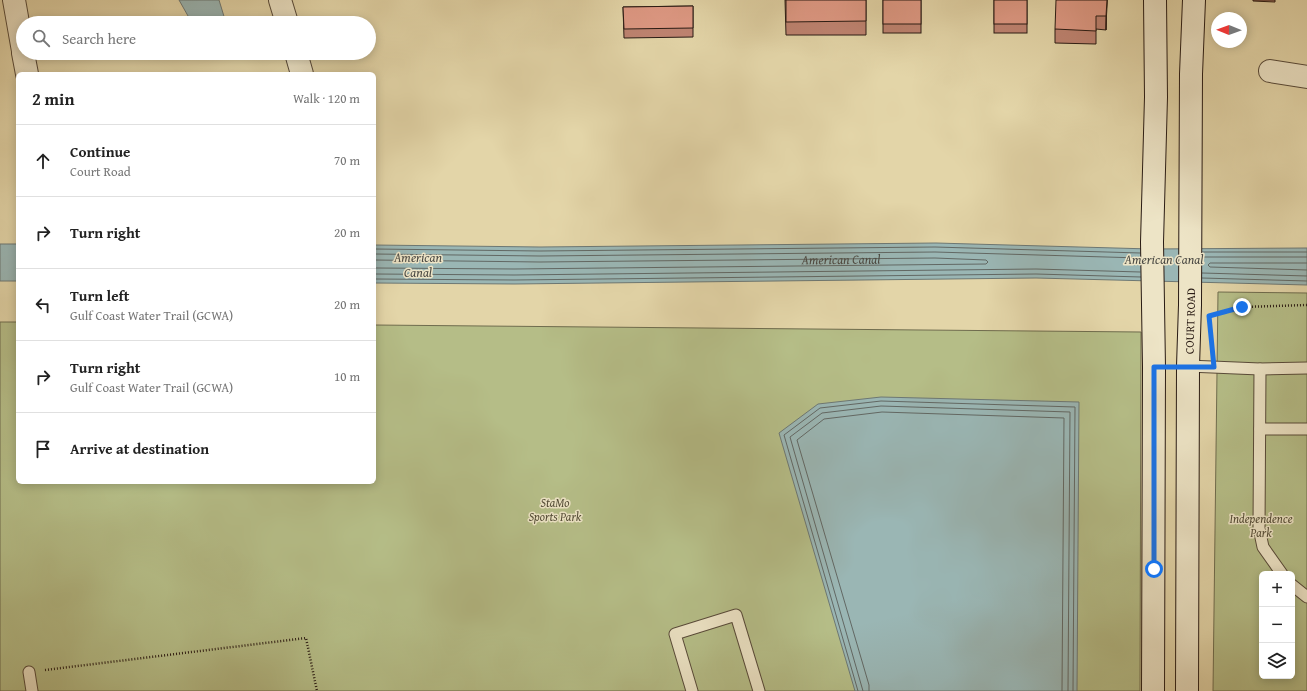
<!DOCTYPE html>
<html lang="en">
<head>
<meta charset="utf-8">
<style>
  body { margin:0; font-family:"Gentium Book Plus",serif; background:#f2f2f2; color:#222 }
  .controls { position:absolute; right:12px; bottom:12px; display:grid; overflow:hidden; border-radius:6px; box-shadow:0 2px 10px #0003 }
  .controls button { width:36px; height:36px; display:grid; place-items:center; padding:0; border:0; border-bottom:1px solid #e0e0e0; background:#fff; color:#222; font:20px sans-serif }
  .compass { position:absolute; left:1211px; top:12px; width:36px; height:36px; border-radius:50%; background:#fff; box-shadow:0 2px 10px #0003; rotate:271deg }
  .stop { position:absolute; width:12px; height:12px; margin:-9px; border:3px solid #1a73e8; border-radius:50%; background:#fff }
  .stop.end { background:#1a73e8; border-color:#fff; box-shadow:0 1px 4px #0008 }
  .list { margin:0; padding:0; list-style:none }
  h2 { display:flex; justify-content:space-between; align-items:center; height:52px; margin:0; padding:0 16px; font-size:17px }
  h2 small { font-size:13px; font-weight:400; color:#767676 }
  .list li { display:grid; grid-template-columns:26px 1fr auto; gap:12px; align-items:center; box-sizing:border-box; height:72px; padding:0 16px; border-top:1px solid #e0e0e0 }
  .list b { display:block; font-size:15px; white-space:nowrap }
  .list p { margin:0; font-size:13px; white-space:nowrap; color:#767676 }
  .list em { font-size:13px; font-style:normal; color:#767676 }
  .icon { flex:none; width:22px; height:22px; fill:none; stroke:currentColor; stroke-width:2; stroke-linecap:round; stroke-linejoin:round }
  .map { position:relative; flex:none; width:1307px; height:691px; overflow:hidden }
  .search { position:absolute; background:#fff; box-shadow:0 2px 10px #0003; left:16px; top:16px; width:360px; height:44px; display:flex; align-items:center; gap:10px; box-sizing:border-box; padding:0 14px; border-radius:22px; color:#767676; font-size:15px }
  .panel { position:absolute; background:#fff; box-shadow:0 2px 10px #0003; left:16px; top:72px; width:360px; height:412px; border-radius:6px }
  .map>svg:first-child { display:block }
  .green { fill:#b5bd87; stroke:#6f6c4e; fill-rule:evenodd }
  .water { fill:#9ab6b4; stroke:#6d7874 }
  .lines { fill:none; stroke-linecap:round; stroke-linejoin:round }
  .shore { stroke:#626864; stroke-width:1 }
  .service-casing { stroke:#584a39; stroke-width:13 }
  .minor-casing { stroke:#584a39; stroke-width:24 }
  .secondary-casing { stroke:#291b14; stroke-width:24 }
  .path { stroke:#291b14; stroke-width:2.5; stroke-dasharray:1 2; stroke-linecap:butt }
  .service { stroke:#ede4c6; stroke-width:11 }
  .minor { stroke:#ede4c6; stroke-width:22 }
  .secondary { stroke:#ede4c6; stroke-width:22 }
  .wall { fill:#bf8472; stroke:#291b14 }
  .shaded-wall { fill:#9b6b5c; stroke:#291b14 }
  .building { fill:#de9984; stroke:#291b14 }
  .route { stroke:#1a73e8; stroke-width:5 }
  .labels { text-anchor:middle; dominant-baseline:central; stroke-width:3; stroke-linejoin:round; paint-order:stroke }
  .street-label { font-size:12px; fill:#291b14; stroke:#ede4c6 }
  .park-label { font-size:12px; font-style:italic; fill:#534c36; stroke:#ede4c6 }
  .water-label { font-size:13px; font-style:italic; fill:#4b4a44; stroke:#ede4c6 }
</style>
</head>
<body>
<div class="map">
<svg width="1307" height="691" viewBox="0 0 1307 691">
  <rect width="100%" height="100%" fill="#e3d5a8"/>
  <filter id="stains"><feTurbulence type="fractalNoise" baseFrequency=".005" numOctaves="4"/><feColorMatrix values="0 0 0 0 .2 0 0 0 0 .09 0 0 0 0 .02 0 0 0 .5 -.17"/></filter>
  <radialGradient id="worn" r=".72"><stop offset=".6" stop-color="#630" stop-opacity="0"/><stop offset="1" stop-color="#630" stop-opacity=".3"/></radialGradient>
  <!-- green -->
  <g class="green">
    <path d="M1218,292l89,1v398h-94zM1262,574h30v102h-30z"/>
    <path d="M0,322h18v160h356v-157l767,7 -1,359h-1140z"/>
  </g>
  <!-- water -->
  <g class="water">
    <path d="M179,0h40l7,23h-34z"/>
    <path d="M936,243l215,6 156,-1v37l-271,-7 -522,6 -140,-1v-38l166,2z"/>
    <rect x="0" y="244" width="18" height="37"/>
    <path d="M881,397l198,5 -2,289h-222l-76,-258 39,-29z"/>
  </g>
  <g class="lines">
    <!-- shore -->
    <g class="shore">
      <path d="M374,249l166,2 395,-4 205,6"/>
      <path d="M1202,252h105"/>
      <path d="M374,254l166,2 395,-4 205,6"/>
      <path d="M1202,257h105"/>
      <path id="s1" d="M374,260l166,2 395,-4 51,2 2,2 -2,2 -472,5 -140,-1"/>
      <path d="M1307,263h-97l-2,2 2,2 97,3"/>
      <path d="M1202,273l105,3"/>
      <path d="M374,274l140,1 522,-6 104,3"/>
      <path d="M1202,278l105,3"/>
      <path d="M374,279l140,1 522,-6 105,3"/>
      <path d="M858,691l-74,-256 36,-27 61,-7 194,6 -2,284"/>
      <path d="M863,691l-73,-254 32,-24 59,-7 189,6 -2,279"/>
      <path d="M869,691v-6l-72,-245 27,-21 58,-7 182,6 -2,273"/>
    </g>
    <!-- service casing -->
    <g class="service-casing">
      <g id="service">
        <path d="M1188,366l72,3 47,-1"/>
        <path d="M1260,369l-1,159 4,19 19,27"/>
        <path d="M1260,429h47"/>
        <path d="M1292,585l15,12"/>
        <path d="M29,672l3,19"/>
        <path d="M692,691l-17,-57 61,-19 23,76"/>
      </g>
    </g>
    <!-- minor casing -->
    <g class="minor-casing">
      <g id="minor">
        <path d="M14,0l9,51"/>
        <path d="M280,0l7,23"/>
        <path d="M23,53l4,21"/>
        <path d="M296,53l6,21"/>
        <path d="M1270,71l37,6"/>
      </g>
    </g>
    <!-- secondary casing -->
    <g class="secondary-casing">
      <g id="secondary">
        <path d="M1153,691l1,-324 -2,-125 4,-145 -1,-97"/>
        <path id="s2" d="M1187,691l1,-325 2,-61 1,-231 3,-74"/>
      </g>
    </g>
    <!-- path -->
    <g class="path">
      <path d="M1211,315l31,-8 65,-2"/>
      <path d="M45,670l261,-32 11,53"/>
    </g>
    <!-- service -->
    <use href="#service" class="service"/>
    <!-- minor -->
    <use href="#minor" class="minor"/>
    <!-- secondary -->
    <use href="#secondary" class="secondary"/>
  </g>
  <!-- wall -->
  <g class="wall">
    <path d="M785,0h81v35h-80z"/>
    <rect x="883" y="0" width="38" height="33"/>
    <rect x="994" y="0" width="33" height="33"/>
    <path d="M1107,0l-1,30 -10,-1v15l-41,-1v-14z"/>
    <path d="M1253,0h22v2l-22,-1z"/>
    <path d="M693,6v31l-69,1 -1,-31z"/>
  </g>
  <!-- shaded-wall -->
  <path class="shaded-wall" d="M1107,0l-1,30v-14z"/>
  <!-- building -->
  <g class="building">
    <path d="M786,0h80v21l-80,1z"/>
    <rect x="883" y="0" width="38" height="24"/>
    <rect x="994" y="0" width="33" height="24"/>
    <path d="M1056,0h51l-1,16h-10v15l-41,-2z"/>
    <path d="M693,6v22l-69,1 -1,-22z"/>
  </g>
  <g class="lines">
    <!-- route -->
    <path class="route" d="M1154,569v-202h60l-5,-51 33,-9"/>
  </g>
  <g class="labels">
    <!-- street labels -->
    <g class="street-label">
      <text stroke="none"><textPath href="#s2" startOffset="370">COURT ROAD</textPath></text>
    </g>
    <!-- park labels -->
    <g class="park-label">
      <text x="555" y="502">StaMo<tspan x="555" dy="14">Sports Park</tspan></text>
      <text x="1261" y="518">Independence<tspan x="1261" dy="14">Park</tspan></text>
    </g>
    <!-- water labels -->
    <g class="water-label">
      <text x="418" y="257">American<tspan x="418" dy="15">Canal</tspan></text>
      <text stroke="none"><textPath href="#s1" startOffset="467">American Canal</textPath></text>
      <text x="1164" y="259">American Canal</text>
    </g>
  </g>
  <rect width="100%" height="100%" filter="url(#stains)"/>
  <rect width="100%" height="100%" fill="url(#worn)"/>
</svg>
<div class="controls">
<button>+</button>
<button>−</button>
<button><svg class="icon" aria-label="layers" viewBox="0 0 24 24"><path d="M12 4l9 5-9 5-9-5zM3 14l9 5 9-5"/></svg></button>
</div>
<svg class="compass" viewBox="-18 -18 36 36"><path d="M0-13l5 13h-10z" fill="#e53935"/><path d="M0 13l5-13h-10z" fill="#767676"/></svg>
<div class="stop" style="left:1154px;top:569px"></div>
<div class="stop end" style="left:1242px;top:307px"></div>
<div class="search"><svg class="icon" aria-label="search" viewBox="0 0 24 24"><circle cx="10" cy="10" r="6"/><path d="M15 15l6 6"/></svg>Search here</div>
<section class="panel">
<h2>2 min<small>Walk · 120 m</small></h2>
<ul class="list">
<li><svg class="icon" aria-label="ahead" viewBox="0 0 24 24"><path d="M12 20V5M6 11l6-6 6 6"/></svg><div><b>Continue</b><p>Court Road</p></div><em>70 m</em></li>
<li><svg class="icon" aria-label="right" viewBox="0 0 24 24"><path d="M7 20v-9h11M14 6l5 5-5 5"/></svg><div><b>Turn right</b></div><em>20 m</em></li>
<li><svg class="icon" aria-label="left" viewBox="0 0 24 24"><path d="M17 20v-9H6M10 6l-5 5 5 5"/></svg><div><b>Turn left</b><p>Gulf Coast Water Trail (GCWA)</p></div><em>20 m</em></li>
<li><svg class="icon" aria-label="right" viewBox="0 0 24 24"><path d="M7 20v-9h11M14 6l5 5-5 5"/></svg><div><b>Turn right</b><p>Gulf Coast Water Trail (GCWA)</p></div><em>10 m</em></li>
<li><svg class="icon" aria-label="arrive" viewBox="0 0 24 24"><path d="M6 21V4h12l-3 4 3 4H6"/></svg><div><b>Arrive at destination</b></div></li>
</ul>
</section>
</div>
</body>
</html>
